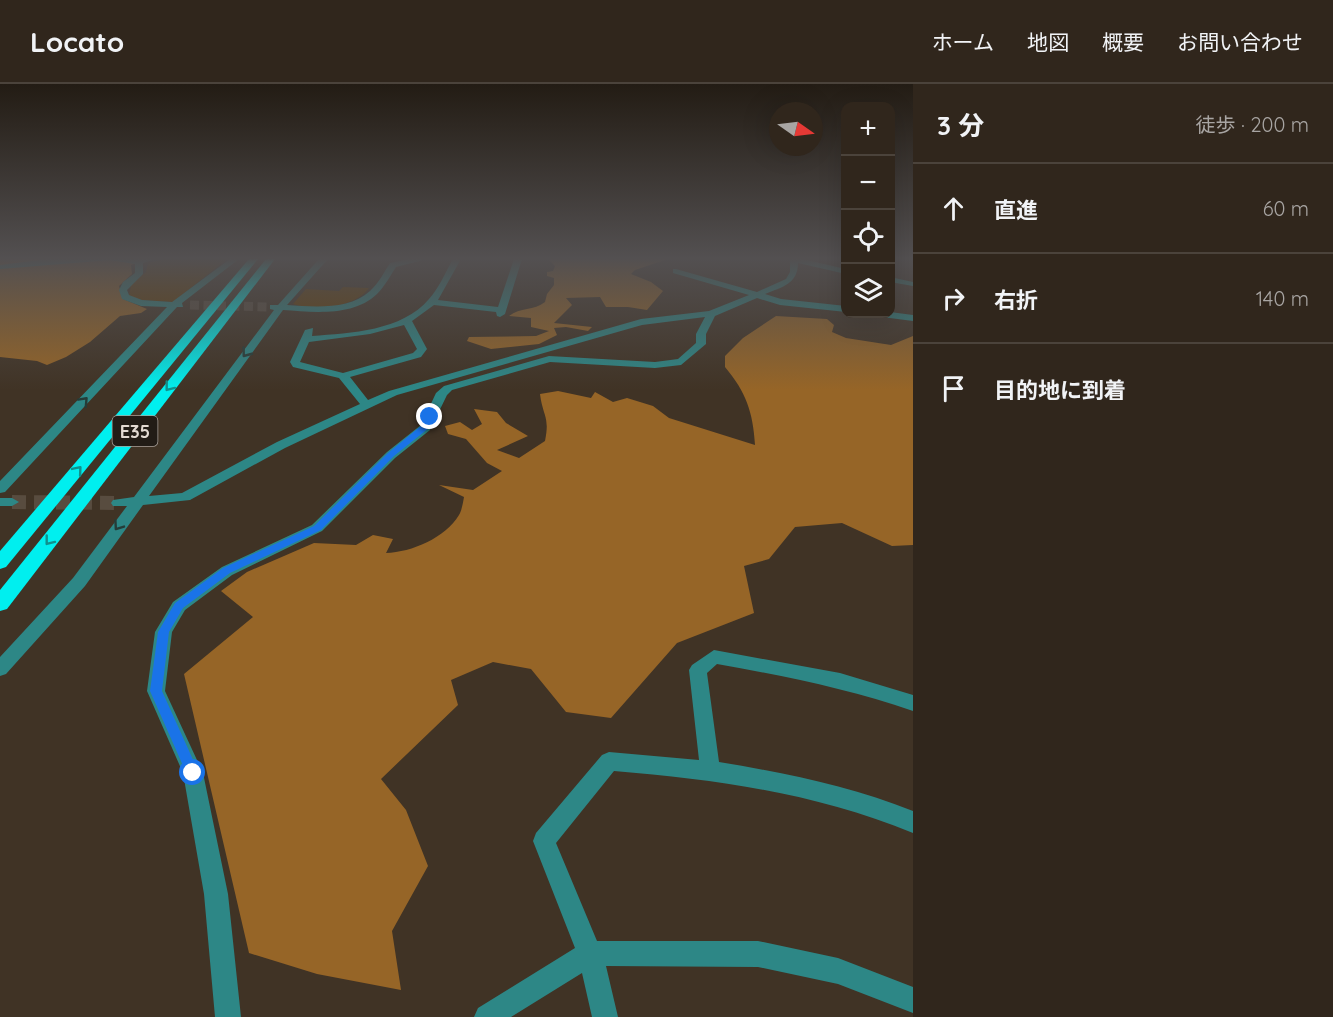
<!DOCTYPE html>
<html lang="ja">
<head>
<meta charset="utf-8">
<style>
  body { margin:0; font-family:Quicksand,"Noto Sans JP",sans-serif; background:#382e25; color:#f1f3f6 }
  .controls { position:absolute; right:18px; top:18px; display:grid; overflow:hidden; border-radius:12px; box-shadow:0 6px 24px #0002 }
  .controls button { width:54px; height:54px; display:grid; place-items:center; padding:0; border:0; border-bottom:2px solid #4b433b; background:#30261c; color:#f1f3f6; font:30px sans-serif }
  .compass { position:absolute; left:769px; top:18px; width:54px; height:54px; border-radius:50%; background:#30261c; box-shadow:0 6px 24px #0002; rotate:104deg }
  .stop { position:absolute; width:18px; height:18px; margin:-14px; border:4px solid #1a73e8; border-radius:50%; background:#fff }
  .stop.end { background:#1a73e8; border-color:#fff; box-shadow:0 2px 6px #0008 }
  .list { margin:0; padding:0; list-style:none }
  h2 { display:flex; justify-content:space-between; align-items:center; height:78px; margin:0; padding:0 24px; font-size:26px }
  h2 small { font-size:20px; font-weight:400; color:#a8a5a3 }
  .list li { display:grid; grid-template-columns:39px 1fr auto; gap:18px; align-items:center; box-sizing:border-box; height:90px; padding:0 24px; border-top:2px solid #4b433b }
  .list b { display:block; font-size:22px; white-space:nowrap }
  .list em { font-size:20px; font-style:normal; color:#a8a5a3 }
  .icon { flex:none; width:33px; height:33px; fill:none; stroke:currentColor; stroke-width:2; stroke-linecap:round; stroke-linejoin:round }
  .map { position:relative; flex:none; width:913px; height:933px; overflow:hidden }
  header { display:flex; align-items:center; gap:36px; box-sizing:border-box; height:84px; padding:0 30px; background:#30261c; border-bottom:2px solid #4b433b }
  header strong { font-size:28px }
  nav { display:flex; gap:33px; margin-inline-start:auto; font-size:21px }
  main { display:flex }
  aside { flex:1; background:#30261c }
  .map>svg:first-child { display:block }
  .green { fill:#643c00 }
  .forest { fill:#966527 }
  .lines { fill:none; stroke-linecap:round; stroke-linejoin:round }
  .minor-tunnel-far1 { stroke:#584c3f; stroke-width:9; stroke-dasharray:9 4.5; stroke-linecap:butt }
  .minor-tunnel { stroke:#584c3f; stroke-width:14; stroke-dasharray:14 8; stroke-linecap:butt }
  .minor { fill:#2d8786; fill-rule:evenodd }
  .highway { fill:#00efef; fill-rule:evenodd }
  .oneway { stroke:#253c38 }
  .oneway2 { stroke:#0f908d }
  .route { fill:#1a73e8 }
  .labels { text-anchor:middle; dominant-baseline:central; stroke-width:6; stroke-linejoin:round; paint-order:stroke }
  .shield { fill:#221c16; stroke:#a9a19a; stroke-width:1.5 }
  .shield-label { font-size:18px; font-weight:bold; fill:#e3dad2 }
</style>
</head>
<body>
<header>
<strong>Locato</strong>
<nav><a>ホーム</a><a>地図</a><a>概要</a><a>お問い合わせ</a></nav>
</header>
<main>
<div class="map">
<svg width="913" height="933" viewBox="0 0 913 933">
  <rect width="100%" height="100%" fill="#403325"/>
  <!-- green -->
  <g class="green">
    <path d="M165,175h62l-54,43 -32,-2 -12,-4 2,-11 15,-13 2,-9z"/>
    <path d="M343,203l26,1c-14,20 -55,23 -76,16l13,-15 33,2z"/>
  </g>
  <!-- forest -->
  <g class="forest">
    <path d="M0,175h148l-17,6 1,9 -13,12 4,13 24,10 -6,4 -21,3 -30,26 -24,15 -19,8 -10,-4 -37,-4z"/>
    <path d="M548,175h120l-33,11 -4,4 20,8 12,9 -16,19 -19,-3h-22l-6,-10 -34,1 6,7 -18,18 38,4 -4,4 -22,-4 -12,1 3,7 -18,9 -48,5 -24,-8 2,-4 67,-1 13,-5 -18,-4v-9l-22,-2c11,-9 25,-5 36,-14l2,-8 7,-9v-7l-7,-2v-4l6,-1 2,-5z"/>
    <path d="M776,232l51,3 7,6 -2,7 14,6 45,7 22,-9v209l-21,1 -50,-23 -47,4 -26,32 -25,7 10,47 -77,30 -66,75 -45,-6 -35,-43 -38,-7 -42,18 7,25 -77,74 25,31 22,56 -36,65 9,59 -84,-16 -68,-21 -65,-279 69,-57 -32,-26 26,-19 67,-29 42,2 17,-10 20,4 -7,14c26,-1 59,-15 73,-38 3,-5 4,-13 5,-18l-25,-12 34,5 29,-19 -15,-8 -21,-24 -18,-5 -3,-8 15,-4 12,8 10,-6 -8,-15 23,3 9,11 22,13 -31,14 22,8 26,-17c5,-25 -2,-24 -5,-47l18,-3 33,7 4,-6 18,10 14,-4 26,8 16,12 86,27c-2,-33 -9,-53 -30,-78v-11l18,-18z"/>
  </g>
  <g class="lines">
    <!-- minor-tunnel-far1 -->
    <path class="minor-tunnel-far1" d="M190,221l79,2"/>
    <!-- minor-tunnel -->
    <path class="minor-tunnel" d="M12,418l106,1"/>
    <!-- minor -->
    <g class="minor">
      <path d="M47,175h108l-12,4v11l-16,16 2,5 13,5 30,2 58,-43h9l-57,44 1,4h-6l-172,185 -5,1v-12l167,-174 -26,-1 -19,-7 -3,-9 4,-8 12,-9v-9l-25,-4 -110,9v-4z"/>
      <path d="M319,175h9l-41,46c28,2 62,5 83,-14 9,-8 14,-19 20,-28l19,-4h18l-31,8c-6,9 -11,19 -19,27 -24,23 -64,18 -94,16l-134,186 33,-3 95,-51 83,-38 -21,-26 -46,-11 -3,-5 15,-32 8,-2 -1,8c39,-3 90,-5 117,-37 10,-11 16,-26 24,-40h8l-23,41 60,7 16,-48h8l-17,55 -5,3 -3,-1 -1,-4 -62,-7 -22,16 15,28 -6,8 -71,20 18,23 21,-9 252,-72 68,-8 40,-16 -76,-22v-4h3l81,23 29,-13 4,-7v-13h12l44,10v5l-48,-11c0,21 -16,24 -33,31l16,5 65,7v6l-66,-7 -23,-7 -42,18 -9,18v10l-25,21 -26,3 -105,-6 -98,28 -5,5 -17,35 -35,28 -73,73 -90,44 -47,35 -13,22 -7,59 38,82 25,121 13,123h-26l-11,-123 -21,-121 -36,-82 8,-59 18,-30 49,-35 90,-42 75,-73 34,-27 15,-32 8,-7 105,-30 106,6 23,-3 18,-16v-9l9,-17 -63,8 -245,70 -112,53 -95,52 -47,5 -58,81 -79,88 -6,2v-19l73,-79 54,-72h-14l-2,-3 2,-3 21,-3 140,-187 -4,-1v-4h8zM404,241l13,24 -4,4 -70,20 -43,-11 9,-20 61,-8z"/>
      <path d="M890,193l23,5v4l-23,-4z"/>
      <path d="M890,228l23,3v6l-31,-4 -5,-3z"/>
      <path d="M0,414h12l7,4 -7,4h-12z"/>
      <path d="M714,566l126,23 73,22v16c-64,-22 -129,-35 -196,-47l-10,9 12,89c67,11 131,24 194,49v22c-99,-40 -193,-53 -299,-62l-58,72 41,98h161l80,17 75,29v26l-75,-29 -80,-17 -152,-1 12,51h-26l-10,-44 -71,44h-37l4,-9 97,-60 -42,-107 3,-8 66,-78 7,-3 90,8 -10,-90 3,-5z"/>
    </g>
    <!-- highway -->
    <g class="highway">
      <path d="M249,175h9l-252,308 -6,2v-18z"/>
      <path d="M266,175h9l-268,350 -7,2v-21z"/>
    </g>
  </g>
  <!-- one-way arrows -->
  <defs><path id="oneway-chevron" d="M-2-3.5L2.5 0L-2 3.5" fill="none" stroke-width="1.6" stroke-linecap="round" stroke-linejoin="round" transform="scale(1.5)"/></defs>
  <g class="oneway">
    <use href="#oneway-chevron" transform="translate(246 269) rotate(127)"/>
    <use href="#oneway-chevron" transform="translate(84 317) rotate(-47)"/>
    <use href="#oneway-chevron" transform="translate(118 442) rotate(125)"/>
  </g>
  <g class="oneway2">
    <use href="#oneway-chevron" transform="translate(169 303) rotate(128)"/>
    <use href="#oneway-chevron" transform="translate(78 386) rotate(-50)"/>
    <use href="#oneway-chevron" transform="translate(49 457) rotate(128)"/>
  </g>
  <!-- sky -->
  <linearGradient id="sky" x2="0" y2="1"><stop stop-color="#231c14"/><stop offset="0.57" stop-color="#535051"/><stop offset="1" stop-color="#535051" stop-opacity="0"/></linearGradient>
  <rect width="913" height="306" fill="url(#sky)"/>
  <!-- route -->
  <path class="route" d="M427,331l7,2 -5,11 -35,28 -73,74 -91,43 -47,35 -14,24 -7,59 37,82 -2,4 -4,2 -5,-2 -38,-86 8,-59 17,-29 48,-35 91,-42 74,-73 34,-28z"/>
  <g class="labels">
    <!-- shield labels -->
    <rect class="shield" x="112.5" y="332" width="45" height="30" rx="4.5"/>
    <g class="shield-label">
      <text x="135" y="347">E35</text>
    </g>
  </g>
</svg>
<div class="controls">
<button>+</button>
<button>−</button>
<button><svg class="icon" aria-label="locate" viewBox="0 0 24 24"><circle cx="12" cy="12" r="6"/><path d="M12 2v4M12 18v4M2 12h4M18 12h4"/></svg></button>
<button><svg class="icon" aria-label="layers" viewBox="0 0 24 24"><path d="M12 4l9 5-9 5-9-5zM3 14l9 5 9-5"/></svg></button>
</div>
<svg class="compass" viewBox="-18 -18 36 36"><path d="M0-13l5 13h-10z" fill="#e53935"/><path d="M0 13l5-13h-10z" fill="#a8a5a3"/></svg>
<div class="stop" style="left:193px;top:689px"></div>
<div class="stop end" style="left:430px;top:333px"></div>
</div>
<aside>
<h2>3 分<small>徒歩 · 200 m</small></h2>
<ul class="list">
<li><svg class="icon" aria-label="ahead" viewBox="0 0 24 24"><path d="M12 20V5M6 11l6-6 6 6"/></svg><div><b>直進</b></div><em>60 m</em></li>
<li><svg class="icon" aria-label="right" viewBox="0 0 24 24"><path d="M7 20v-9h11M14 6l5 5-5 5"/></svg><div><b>右折</b></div><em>140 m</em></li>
<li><svg class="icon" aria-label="arrive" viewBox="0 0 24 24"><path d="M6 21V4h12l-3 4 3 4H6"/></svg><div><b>目的地に到着</b></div></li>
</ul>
</aside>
</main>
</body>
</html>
